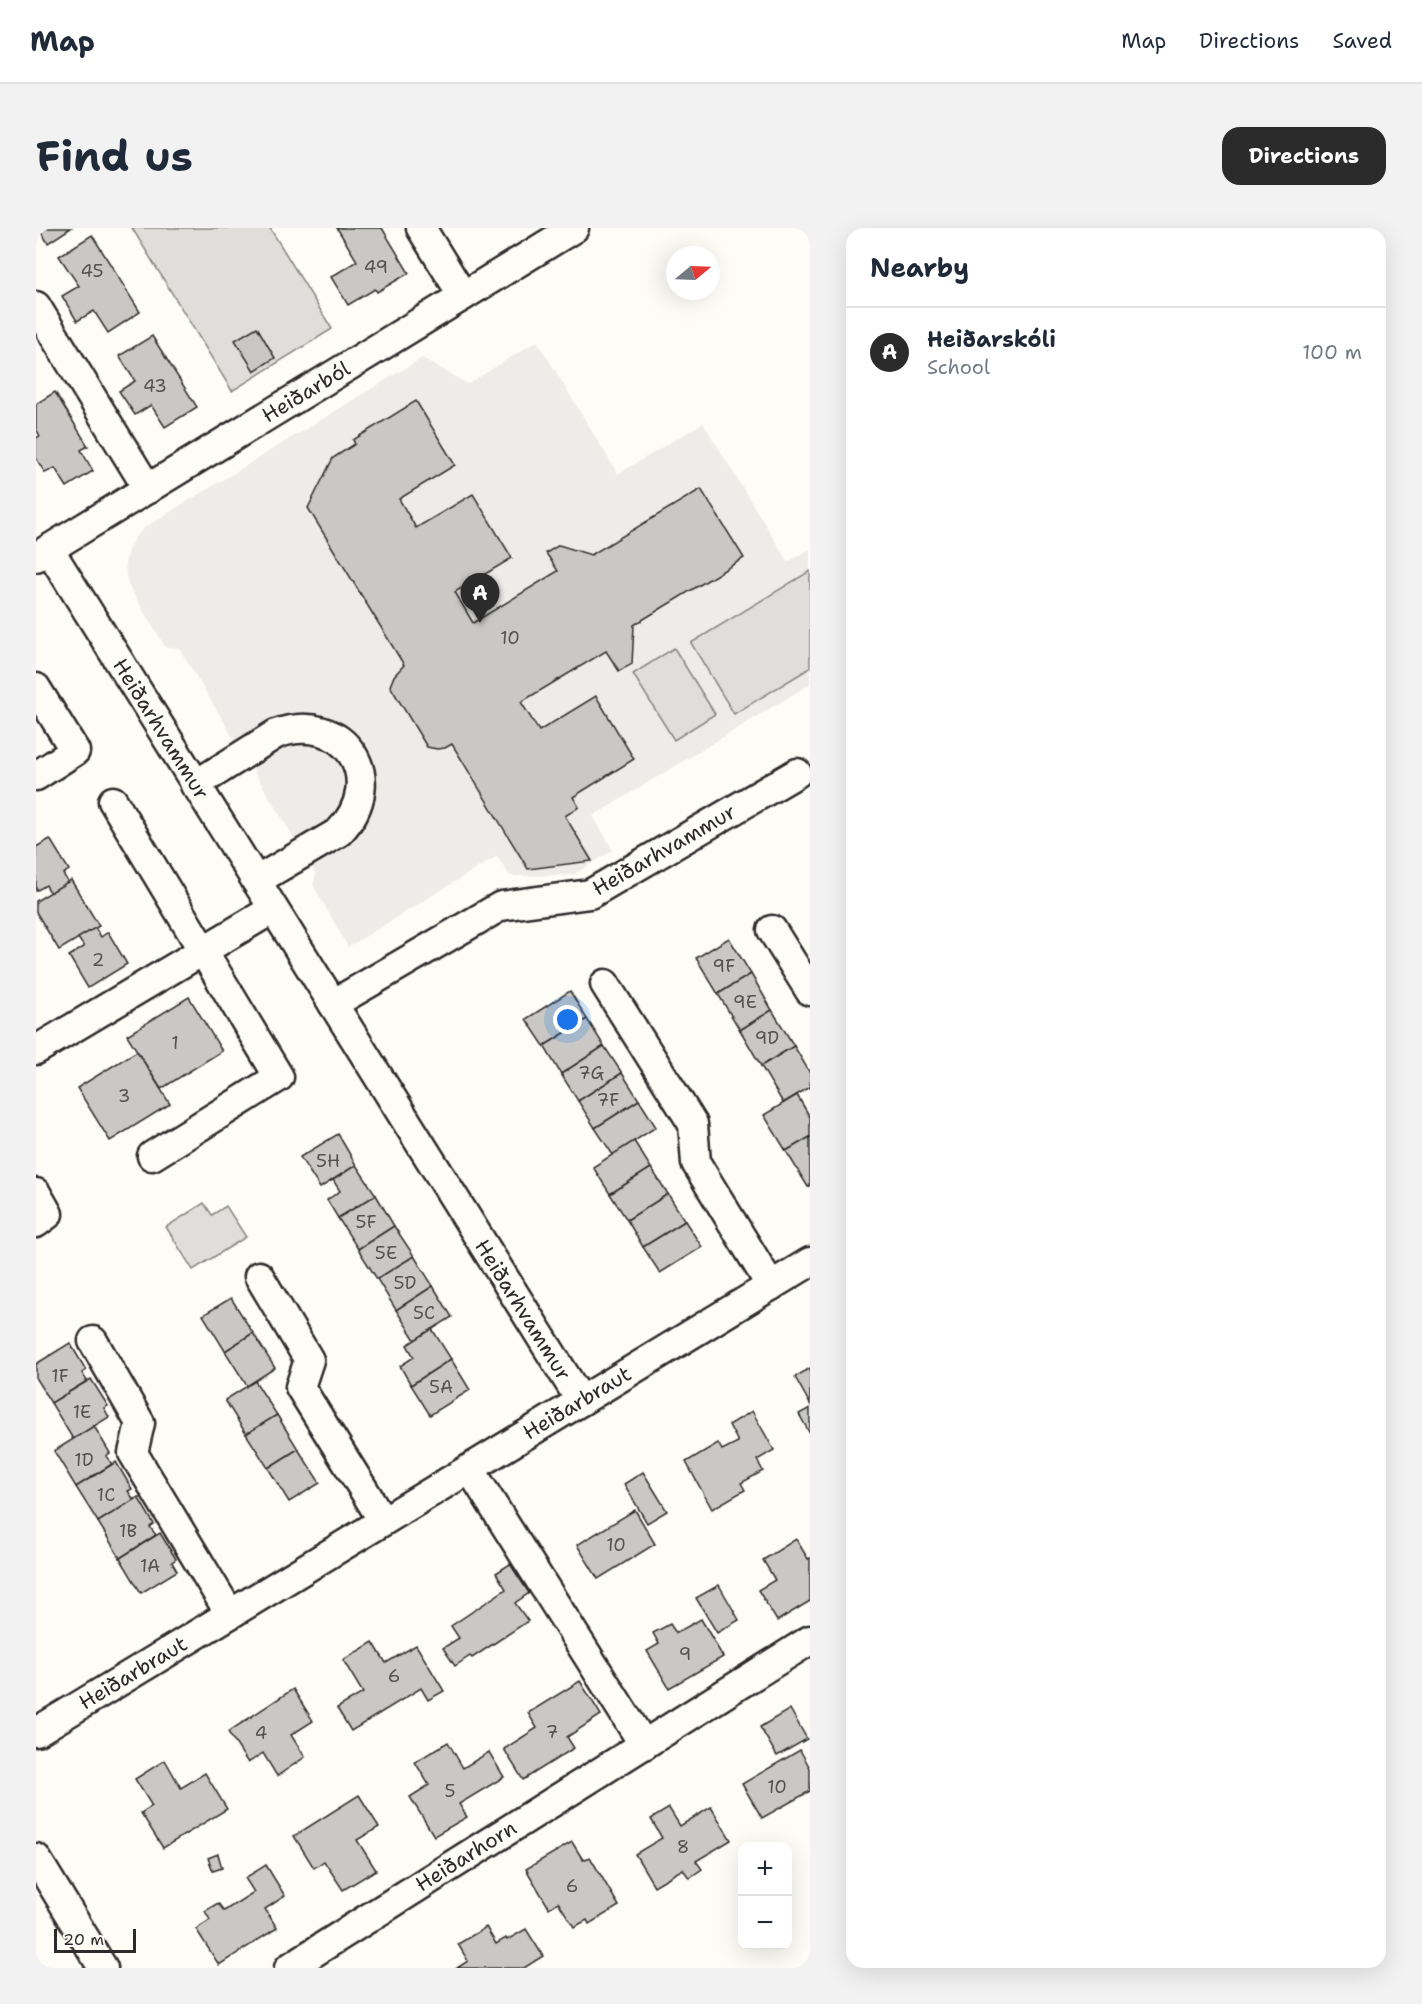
<!DOCTYPE html>
<html lang="en">
<head>
<meta charset="utf-8">
<style>
  body { margin:0; font-family:"Shantell Sans",sans-serif; background:#f2f2f3; color:#1f2937 }
  .controls { position:absolute; right:18px; bottom:18px; display:grid; overflow:hidden; border-radius:12px; box-shadow:0 6px 24px #0002 }
  .controls button { width:54px; height:54px; display:grid; place-items:center; padding:0; border:0; border-bottom:2px solid #e0e1e3; background:#fff; color:#1f2937; font:30px sans-serif }
  .compass { position:absolute; left:630px; top:18px; width:54px; height:54px; border-radius:50%; background:#fff; box-shadow:0 6px 24px #0002; rotate:71deg }
  .scale { position:absolute; left:18px; bottom:15px; width:82px; box-sizing:border-box; padding-left:6px; border:3px solid #2b2b2b; border-top:0; font-size:16px; line-height:21px; white-space:nowrap; color:#2b2b2b; -webkit-text-stroke:4px #fdfcf7; paint-order:stroke }
  .you { position:absolute; left:532px; top:792px; width:21px; height:21px; margin:-15px; border:4px solid #fff; border-radius:50%; background:#1a73e8; box-shadow:0 0 0 9px #1a73e833 }
  .badge { display:grid; place-items:center; width:39px; height:39px; border-radius:50%; background:#2b2b2b; color:#fff; font-size:20px; font-weight:700 }
  .pin { position:absolute; translate:-50% -50px; filter:drop-shadow(0 2px 3px #0008) }
  .pin::after { content:''; position:absolute; top:32px; width:21px; height:18px; background:inherit; clip-path:polygon(0 0,100% 0,50% 100%) }
  .list { margin:0; padding:0; list-style:none }
  h2 { display:flex; justify-content:space-between; align-items:center; height:78px; margin:0; padding:0 24px; font-size:26px }
  h2 small { font-size:20px; font-weight:400; color:#747a83 }
  .list li { display:grid; grid-template-columns:39px 1fr auto; gap:18px; align-items:center; box-sizing:border-box; height:90px; padding:0 24px; border-top:2px solid #e0e1e3 }
  .list b { display:block; font-size:22px; white-space:nowrap }
  .list p { margin:0; font-size:20px; white-space:nowrap; color:#747a83 }
  .list em { font-size:20px; font-style:normal; color:#747a83 }
  .map { position:relative; flex:none; width:774px; height:1740px; overflow:hidden; border-radius:18px }
  header { display:flex; align-items:center; gap:36px; box-sizing:border-box; height:84px; padding:0 30px; background:#fff; border-bottom:2px solid #e0e1e3 }
  header strong { font-size:28px }
  nav { display:flex; gap:33px; margin-inline-start:auto; font-size:21px }
  .intro { display:flex; align-items:center; justify-content:space-between; box-sizing:border-box; height:144px; padding:0 36px }
  h1 { margin:0; font-size:42px }
  .button { padding:15px 27px; border-radius:18px; background:#2b2b2b; color:#fff; font-size:21px; font-weight:700 }
  main { display:flex; gap:36px; padding:0 36px }
  aside { flex:1; background:#fff; border-radius:18px; box-shadow:0 6px 24px #0002 }
  .map>svg:first-child { display:block }
  .built { fill:#edece8 }
  .green { fill:#dfdeda; stroke:#858482; stroke-width:1.5 }
  .building { fill:#c9c8c4; stroke:#2b2b2b; stroke-width:1.5 }
  .lines { fill:none; stroke-linecap:round; stroke-linejoin:round }
  .minor-casing { stroke:#2b2b2b; stroke-width:33 }
  .minor { stroke:#fdfcf7; stroke-width:28 }
  .labels { text-anchor:middle; dominant-baseline:central; stroke-width:6; stroke-linejoin:round; paint-order:stroke }
  .number-label { font-size:18px; fill:#525251 }
  .street-label { font-size:21px; fill:#2b2b2b; stroke:#fdfcf7 }
</style>
</head>
<body>
<header>
<strong>Map</strong>
<nav><a>Map</a><a>Directions</a><a>Saved</a></nav>
</header>
<div class="intro"><h1>Find us</h1><a class="button">Directions</a></div>
<main>
<div class="map">
<svg width="774" height="1740" viewBox="0 0 774 1740">
  <rect width="100%" height="100%" fill="#fdfcf7"/>
  <filter id="ink" filterUnits="userSpaceOnUse"><feTurbulence type="fractalNoise" baseFrequency=".0167" numOctaves="2"/><feDisplacementMap in="SourceGraphic" scale="12" xChannelSelector="R" yChannelSelector="G"/><feConvolveMatrix kernelMatrix="1 2 1 2 8 2 1 2 1" color-interpolation-filters="sRGB"/></filter>
  <g filter="url(#ink)">
    <!-- built -->
    <path class="built" d="M501,113l81,133 85,-51 85,139 22,-13v135l-217,132 20,34 -40,25 -63,1 -13,-20 -149,91 -35,-62 3,-11 -137,-226h-13l-37,-61 -3,-12 -1,-12 3,-13 7,-13 9,-9 278,-170 46,26z"/>
    <!-- green -->
    <g class="green">
      <path d="M96,0h138l62,101 -100,62z"/>
      <path d="M774,343v97l-76,46 -43,-71z"/>
      <path d="M638,420l41,66 -41,26 -41,-66z"/>
      <path d="M168,975l8,12 14,-9 20,31 -53,33 -27,-43z"/>
    </g>
    <!-- building -->
    <g class="building">
      <path d="M2,0h33l-23,15z"/>
      <path d="M301,0h45l27,45 -32,19 -2,-3 -27,16 -17,-28 26,-16z"/>
      <path d="M56,7l48,77 -32,21 -14,-22 -17,10 -15,-25 17,-10 -20,-30z"/>
      <path d="M221,99l18,31 -21,13 -19,-31z"/>
      <path d="M116,108l45,71 -32,20 -14,-22 -16,10 -16,-24 16,-10 -16,-25z"/>
      <path d="M19,164l33,54 -7,4 12,21 -26,16 -12,-19 -10,5 -9,-15v-20l4,-2 -4,-7v-25z"/>
      <path d="M380,173l39,64 -56,34 17,29 57,-34 39,64 -57,34 18,31 85,-52 -12,-18 13,-8 32,10 110,-66 43,69 -110,67 -2,39 -13,7 -13,-20 -85,51 18,29 57,-35 38,63 -61,38 6,10 -14,9 27,45 -64,8 -76,-125 -7,4 -8,1 -10,-2 -37,-61 4,-10 10,-11 -96,-157 25,-50 22,-14 -2,-4z"/>
      <path d="M14,611l19,31 -6,4 5,8 -18,11 -4,-8 -10,6v-44z"/>
      <path d="M35,652l28,46 -40,24 -23,-38v-11z"/>
      <path d="M59,700l6,9 7,-5 19,32 -39,24 -19,-32 15,-9 -6,-9z"/>
      <path d="M693,710l22,36 -33,20 -22,-36z"/>
      <path d="M715,746l21,36 -32,20 -22,-36z"/>
      <path d="M534,763l17,28 -43,27 -18,-27z"/>
      <path d="M153,769l33,54 -61,38 -34,-54z"/>
      <path d="M736,782l22,36 -33,20 -21,-36z"/>
      <path d="M551,791l17,27 -43,28 -17,-28z"/>
      <path d="M568,818l18,27 -44,28 -17,-27z"/>
      <path d="M758,818l16,27v14l-27,16 -22,-37z"/>
      <path d="M101,823l33,53 -60,37 -33,-53z"/>
      <path d="M586,845l17,27 -44,28 -17,-27z"/>
      <path d="M761,867l13,22v20l-24,14 -22,-36z"/>
      <path d="M603,872l17,27 -43,28 -18,-27z"/>
      <path d="M302,906l18,31 -36,23 -20,-31z"/>
      <path d="M774,909v49l-2,1 -22,-36z"/>
      <path d="M598,913l17,27 -41,26 -17,-27z"/>
      <path d="M320,937l20,30 -38,23 -11,-18 13,-9 -7,-11z"/>
      <path d="M615,940l17,26 -41,26 -17,-26z"/>
      <path d="M632,966l17,27 -42,26 -16,-27z"/>
      <path d="M340,967l18,31 -36,23 -20,-31z"/>
      <path d="M649,993l17,26 -42,26 -17,-26z"/>
      <path d="M358,998l20,30 -37,23 -19,-30z"/>
      <path d="M378,1028l19,30 -37,24 -19,-31z"/>
      <path d="M397,1058l19,31 -37,23 -19,-30z"/>
      <path d="M195,1070l22,35 -28,18 -22,-36z"/>
      <path d="M396,1101l19,30 -40,26 -11,-19 14,-9 -7,-12z"/>
      <path d="M217,1105l22,35 -28,18 -22,-35z"/>
      <path d="M34,1115l16,27 -4,3 5,8 -36,22 -15,-24v-15z"/>
      <path d="M415,1131l19,31 -40,25 -19,-30z"/>
      <path d="M774,1140v36l-15,-27z"/>
      <path d="M55,1151l17,27 -4,2 5,9 -36,22 -22,-36z"/>
      <path d="M219,1153l22,34 -31,19 -21,-34z"/>
      <path d="M774,1180v26l-11,-20z"/>
      <path d="M716,1183l22,39 -17,10 6,11 -22,12 4,7 -33,19 -26,-47 32,-19 4,7 16,-8 -9,-17z"/>
      <path d="M241,1187l21,34 -30,19 -22,-34z"/>
      <path d="M58,1198l16,27 -4,3 6,8 -36,23 -22,-36z"/>
      <path d="M262,1221l22,34 -31,19 -21,-34z"/>
      <path d="M80,1234l16,27 -4,2 6,9 -36,22 -22,-35z"/>
      <path d="M607,1244l24,39 -20,12 -23,-39z"/>
      <path d="M102,1269l16,27 -4,3 6,8 -36,23 -22,-36z"/>
      <path d="M599,1282l20,34 -57,35 -21,-34z"/>
      <path d="M124,1305l16,26 -4,3 5,9 -36,22 -21,-35z"/>
      <path d="M760,1311l12,20 2,-1v43l-33,20 -19,-31 17,-10 -12,-20z"/>
      <path d="M474,1336l19,29 -14,10 13,18 -56,37 -2,-2 -15,10 -12,-18 16,-10 -8,-12 55,-37 -10,-16z"/>
      <path d="M683,1357l20,35 -22,13 -21,-35z"/>
      <path d="M665,1391l22,38 -54,31 -22,-37 12,-7 -6,-11 17,-9 6,9z"/>
      <path d="M337,1414l13,21 30,-18 28,46 -16,9 -7,-12 -70,43 -14,-23 26,-15 -20,-33z"/>
      <path d="M544,1453l21,34 -34,22 7,11 -51,32 -19,-31 33,-21 -9,-15z"/>
      <path d="M257,1461l20,32 -22,14 14,22 -28,19 -14,-23 -15,10 -20,-31z"/>
      <path d="M754,1481l17,30 -30,17 -17,-29z"/>
      <path d="M412,1514l15,26 26,-16 15,25 -45,27 8,13 -33,19 -24,-39 19,-12 -14,-23z"/>
      <path d="M764,1522l10,18v23l-48,27 -20,-34z"/>
      <path d="M129,1532l16,28 24,-15 22,36 -64,39 -22,-35 11,-7 -17,-27z"/>
      <path d="M323,1567l20,32 -22,13 19,30 -33,20 -19,-29 -10,7 -20,-32z"/>
      <path d="M675,1579l20,33 -35,21 6,8 -13,9 -6,-9 -29,17 -19,-32 27,-16 -11,-19 18,-11 11,18z"/>
      <path d="M536,1614l11,18 7,-3 29,49 -30,18 -2,-4 -13,7 -16,-25 -9,6 -23,-39z"/>
      <path d="M182,1626l4,14 -9,3 -5,-13z"/>
      <path d="M230,1637l19,31 -20,13 12,19 -58,37 -23,-36 14,-9 -5,-9 13,-8 6,8 30,-19 -9,-14z"/>
      <path d="M450,1699l10,17 10,-6 1,2 19,-11 17,27 -19,12h-67l11,-7 -10,-17z"/>
    </g>
    <g class="lines">
      <!-- minor casing -->
      <g class="minor-casing">
        <g id="minor">
          <path d="M385,0l42,68"/>
          <path d="M0,78l112,183"/>
          <path d="M13,321l532,852"/>
          <path d="M0,329l538,-329"/>
          <path d="M0,460l39,63 -39,25"/>
          <path d="M159,557l81,-51c68,-25 114,46 63,98l-83,49"/>
          <path d="M77,573l166,276 -127,79"/>
          <path d="M736,702l38,61"/>
          <path d="M569,756l88,140 3,39 75,123"/>
          <path d="M297,776l168,-98 89,-12 207,-121"/>
          <path d="M0,822l237,-141"/>
          <path d="M0,965l12,21 -12,9"/>
          <path d="M223,1048l50,84 -9,27 83,134"/>
          <path d="M57,1113l47,82 -7,30 97,161"/>
          <path d="M434,1241l174,276"/>
          <path d="M0,1504l774,-470"/>
          <path d="M0,1630l67,110"/>
          <path d="M253,1740l521,-328"/>
        </g>
      </g>
      <!-- minor -->
      <use href="#minor" class="minor"/>
    </g>
  </g>
  <g class="labels">
    <!-- number labels -->
    <g class="number-label">
      <text x="340" y="39">49</text>
      <text x="56" y="43">45</text>
      <text x="119" y="158">43</text>
      <text x="474" y="410">10</text>
      <text x="62" y="732">2</text>
      <text x="688" y="738">9F</text>
      <text x="709" y="774">9E</text>
      <text x="731" y="810">9D</text>
      <text x="139" y="815">1</text>
      <text x="555" y="845">7G</text>
      <text x="88" y="868">3</text>
      <text x="572" y="872">7F</text>
      <text x="292" y="933">5H</text>
      <text x="330" y="994">5F</text>
      <text x="350" y="1025">5E</text>
      <text x="369" y="1055">5D</text>
      <text x="388" y="1085">5C</text>
      <text x="24" y="1148">1F</text>
      <text x="405" y="1159">5A</text>
      <text x="46" y="1184">1E</text>
      <text x="48" y="1232">1D</text>
      <text x="70" y="1267">1C</text>
      <text x="92" y="1303">1B</text>
      <text x="580" y="1317">10</text>
      <text x="114" y="1338">1A</text>
      <text x="649" y="1426">9</text>
      <text x="358" y="1448">6</text>
      <text x="516" y="1504">7</text>
      <text x="225" y="1505">4</text>
      <text x="741" y="1559">10</text>
      <text x="414" y="1563">5</text>
      <text x="647" y="1619">8</text>
      <text x="536" y="1658">6</text>
    </g>
    <!-- street labels -->
    <g class="street-label">
      <text transform="translate(270 164) rotate(-31)">Heiðarból</text>
      <text transform="translate(125 501) rotate(58)">Heiðarhvammur</text>
      <text transform="translate(628 622) rotate(-30)">Heiðarhvammur</text>
      <text transform="translate(487 1082) rotate(58)">Heiðarhvammur</text>
      <text transform="translate(541 1175) rotate(-31)">Heiðarbraut</text>
      <text transform="translate(97 1445) rotate(-31)">Heiðarbraut</text>
      <text transform="translate(430 1628) rotate(-32)">Heiðarhorn</text>
    </g>
  </g>
</svg>
<div class="controls">
<button>+</button>
<button>−</button>
</div>
<svg class="compass" viewBox="-18 -18 36 36"><path d="M0-13l5 13h-10z" fill="#e53935"/><path d="M0 13l5-13h-10z" fill="#747a83"/></svg>
<div class="scale">20 m</div>
<div class="you"></div>
<div class="pin badge" style="left:444px;top:395px">A</div>
</div>
<aside>
<h2>Nearby<small></small></h2>
<ul class="list">
<li><span class="badge">A</span><div><b>Heiðarskóli</b><p>School</p></div><em>100 m</em></li>
</ul>
</aside>
</main>
</body>
</html>
